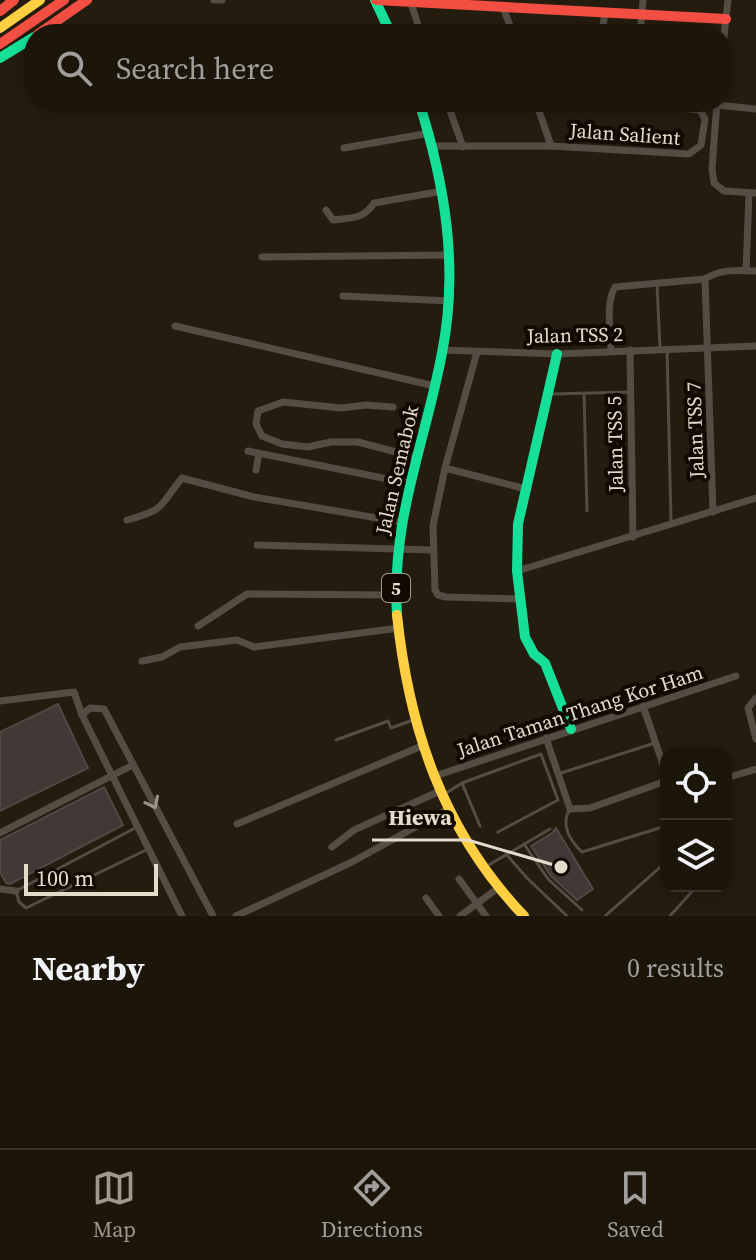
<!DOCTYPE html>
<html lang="en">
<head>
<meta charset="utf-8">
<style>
  body { margin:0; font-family:"Source Serif 4",serif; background:#282218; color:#f1f3f6 }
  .controls { position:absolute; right:24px; bottom:24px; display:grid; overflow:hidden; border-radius:16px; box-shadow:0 4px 12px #0003 }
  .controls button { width:72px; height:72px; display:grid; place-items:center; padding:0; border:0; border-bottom:2px solid #39342b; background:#1b150a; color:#f1f3f6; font:40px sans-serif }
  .scale { position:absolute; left:24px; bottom:20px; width:134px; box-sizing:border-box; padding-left:8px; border:4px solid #e4dbcb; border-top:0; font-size:22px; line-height:28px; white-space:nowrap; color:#e4dbcb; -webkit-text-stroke:6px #100a02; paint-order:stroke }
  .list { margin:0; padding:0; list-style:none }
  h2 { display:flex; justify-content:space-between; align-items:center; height:104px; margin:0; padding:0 32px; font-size:34px }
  h2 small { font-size:26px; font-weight:400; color:#a09f9c }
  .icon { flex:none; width:44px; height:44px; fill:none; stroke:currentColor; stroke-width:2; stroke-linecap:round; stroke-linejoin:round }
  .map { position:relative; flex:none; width:756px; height:916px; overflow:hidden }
  .search { position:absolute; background:#1b150a; box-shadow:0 4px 12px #0003; left:24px; right:24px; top:24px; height:88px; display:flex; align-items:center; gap:20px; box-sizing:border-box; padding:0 28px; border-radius:32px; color:#a09f9c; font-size:30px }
  .sheet { height:232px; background:#1b150a }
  nav { display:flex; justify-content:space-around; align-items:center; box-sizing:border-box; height:112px; border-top:2px solid #39342b; background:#1b150a; font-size:22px; color:#a09f9c }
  nav a { display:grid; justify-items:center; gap:4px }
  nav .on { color:#a19889 }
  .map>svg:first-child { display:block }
  .building { fill:#423936; stroke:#514845; stroke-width:2 }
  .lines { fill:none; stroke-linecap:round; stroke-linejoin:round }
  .lane { stroke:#544d44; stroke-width:3 }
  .street { stroke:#544d44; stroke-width:7 }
  .fast { stroke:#16e098; stroke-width:10 }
  .slow { stroke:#ffcf43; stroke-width:10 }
  .jam { stroke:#f24e42; stroke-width:10 }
  .oneway { stroke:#9c9488 }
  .labels { text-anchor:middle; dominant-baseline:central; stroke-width:8; stroke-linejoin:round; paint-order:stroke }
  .shield { fill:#100a02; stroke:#a49c8f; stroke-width:2 }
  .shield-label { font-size:18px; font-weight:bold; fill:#e4dbcb }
  .street-label { font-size:20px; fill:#e4dbcb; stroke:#100a02 }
  .leader { fill:none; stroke:#e4dbcb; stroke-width:3 }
  .callout-dot { fill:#e4dbcb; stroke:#100a02; stroke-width:3 }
  .callout-label { font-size:22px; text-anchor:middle; font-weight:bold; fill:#e4dbcb; stroke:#100a02; stroke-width:8; stroke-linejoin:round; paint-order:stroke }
</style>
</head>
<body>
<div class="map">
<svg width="756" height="916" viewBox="0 0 756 916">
  <rect width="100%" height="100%" fill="#241c0e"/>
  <!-- building -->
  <g class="building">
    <path d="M58,704l30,64 -88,43v-79z"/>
    <path d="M104,787l19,38 -113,59 -4,-1 -6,-11v-32z"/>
    <path d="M556,828l37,61 -16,11 -26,-24 -20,-30 21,-13z"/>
  </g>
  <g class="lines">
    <!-- lane -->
    <g class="lane">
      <path d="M590,102l111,10"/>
      <path d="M657,284l3,64"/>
      <path d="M667,349l4,172"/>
      <path d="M584,393l3,118"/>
      <path d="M553,394l76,-2"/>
      <path d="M336,740l52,-19 3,7 22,-8"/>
      <path d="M561,773l94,-30"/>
      <path d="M462,783l18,43"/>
      <path d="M443,795l19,-12 79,-29 17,46 -60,32"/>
      <path d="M570,809c-10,15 0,32 12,43l84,-26"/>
      <path d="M137,827l-121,64 3,11 7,6 120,-58"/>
      <path d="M524,844l24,35 34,31"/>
      <path d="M506,854l21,24 40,38"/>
      <path d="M487,866l63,-37"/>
      <path d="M605,916l61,-54"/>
      <path d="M670,916l27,-30"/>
    </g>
    <!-- street -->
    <g class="street">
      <path d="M214,0h8"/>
      <path d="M410,0l11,34"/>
      <path d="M503,7l10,27"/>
      <path d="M602,34l3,-22"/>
      <path d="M640,34l3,-34"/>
      <path d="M722,55l6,-55"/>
      <path d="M447,102l16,45"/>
      <path d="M536,102l15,44"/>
      <path d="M717,102l-5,67 2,14 10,8 32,2"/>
      <path d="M717,105l39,4"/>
      <path d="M634,106l1,-4"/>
      <path d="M434,146h117l138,8 12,-9 4,-26 -4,-7"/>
      <path d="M344,148l86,-15"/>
      <path d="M326,210l7,10c19,-3 30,0 41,-17l69,-12"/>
      <path d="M262,257l188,-2"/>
      <path d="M746,271l3,-78"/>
      <path d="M705,279l8,233"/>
      <path d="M343,296l107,5"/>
      <path d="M175,326l260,60"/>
      <path d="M442,350l115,4 199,-8"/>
      <path d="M630,350l3,187"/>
      <path d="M611,351c0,-18 -6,-48 4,-64l90,-8c15,-10 33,-9 51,-8"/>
      <path d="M477,352l-32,116 -12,58 2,64 3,5 8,2 74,2"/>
      <path d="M393,407l-27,-2 -25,3 -58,-6 -25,9 -2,13 6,12 20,8 26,3 23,-5h27l57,15"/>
      <path d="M248,451l160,32"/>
      <path d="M445,468l81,21"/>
      <path d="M256,470l3,-17"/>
      <path d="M127,520c40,-11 31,-13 55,-42l72,19 147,25"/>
      <path d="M257,545l175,5"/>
      <path d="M517,571l239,-73"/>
      <path d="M198,626l49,-32 149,1"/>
      <path d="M142,661l20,-4 18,-10 57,-7 17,7 145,-19"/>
      <path d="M756,698l-8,10 8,31"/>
      <path d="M0,701l74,-9 8,23 100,201"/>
      <path d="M643,706l23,67"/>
      <path d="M82,715l8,-7 14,1 109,207"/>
      <path d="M546,738l24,71 20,-1 76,-27"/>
      <path d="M435,776l301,-100"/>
      <path d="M726,778l30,-9"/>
      <path d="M237,824l187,-79"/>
      <path d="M0,833l133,-68"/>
      <path d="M332,847l22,-17 86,-39"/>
      <path d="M459,879l27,37"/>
      <path d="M0,889l16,2"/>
      <path d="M426,898l13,18"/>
      <path d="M236,916l116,-54 96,-53"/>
      <path d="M460,916l38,-28"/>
    </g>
    <!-- fast -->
    <g class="fast">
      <path d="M375,0l16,34"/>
      <path d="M0,58l34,-21"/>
      <path d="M557,354l-39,170 -1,47 8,66 9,17 11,9 26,66"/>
      <path d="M397,615c-6,-96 28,-171 45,-262 17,-86 3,-169 -23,-251"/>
    </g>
    <!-- slow -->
    <g class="slow">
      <path d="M0,28l40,-28"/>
      <path d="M397,615c12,114 46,216 127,301"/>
    </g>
    <!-- jam -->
    <g class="jam">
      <path d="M376,0l350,19"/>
      <path d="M0,11l14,-11"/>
      <path d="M38,34l49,-34"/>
      <path d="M0,44l64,-44"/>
    </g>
  </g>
  <!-- one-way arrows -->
  <defs><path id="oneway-chevron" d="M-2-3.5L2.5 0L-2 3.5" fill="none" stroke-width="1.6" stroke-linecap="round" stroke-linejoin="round" transform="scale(2)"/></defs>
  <use class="oneway" href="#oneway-chevron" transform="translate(153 803) rotate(63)"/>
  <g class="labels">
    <!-- shield labels -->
    <rect class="shield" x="382" y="574" width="28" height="28" rx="6"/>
    <g class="shield-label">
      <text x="396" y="588">5</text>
    </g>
    <!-- street labels -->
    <g class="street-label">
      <text transform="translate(625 134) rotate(4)">Jalan Salient</text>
      <text transform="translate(575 335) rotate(-1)">Jalan TSS 2</text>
      <text transform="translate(695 430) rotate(-92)">Jalan TSS 7</text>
      <text transform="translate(615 444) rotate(-91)">Jalan TSS 5</text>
      <text transform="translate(397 470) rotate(-77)">Jalan Semabok</text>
      <text transform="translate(580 711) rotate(-18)">Jalan Taman Thang Kor Ham</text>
    </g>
  </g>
  <!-- callouts -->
  <path class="leader" d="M561 867L468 840H372"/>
  <circle class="callout-dot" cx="561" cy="867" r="8"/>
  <g class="callout-label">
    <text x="420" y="825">Hiewa</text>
  </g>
</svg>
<div class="controls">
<button><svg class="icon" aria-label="locate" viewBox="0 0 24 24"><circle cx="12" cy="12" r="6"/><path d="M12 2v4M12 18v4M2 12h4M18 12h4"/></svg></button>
<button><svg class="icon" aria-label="layers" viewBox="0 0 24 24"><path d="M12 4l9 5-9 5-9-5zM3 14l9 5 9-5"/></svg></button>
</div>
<div class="scale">100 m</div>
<div class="search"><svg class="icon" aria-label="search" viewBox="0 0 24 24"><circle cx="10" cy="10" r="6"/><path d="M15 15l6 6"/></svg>Search here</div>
</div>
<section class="sheet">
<h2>Nearby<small>0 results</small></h2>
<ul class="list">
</ul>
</section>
<nav>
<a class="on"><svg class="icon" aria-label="map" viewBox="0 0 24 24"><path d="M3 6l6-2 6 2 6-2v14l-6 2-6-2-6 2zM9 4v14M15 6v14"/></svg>Map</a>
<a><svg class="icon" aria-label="directions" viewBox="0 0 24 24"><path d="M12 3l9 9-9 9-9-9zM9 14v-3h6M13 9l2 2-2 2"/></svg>Directions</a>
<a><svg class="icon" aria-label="saved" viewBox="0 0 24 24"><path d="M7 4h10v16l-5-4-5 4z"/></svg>Saved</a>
</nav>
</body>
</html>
